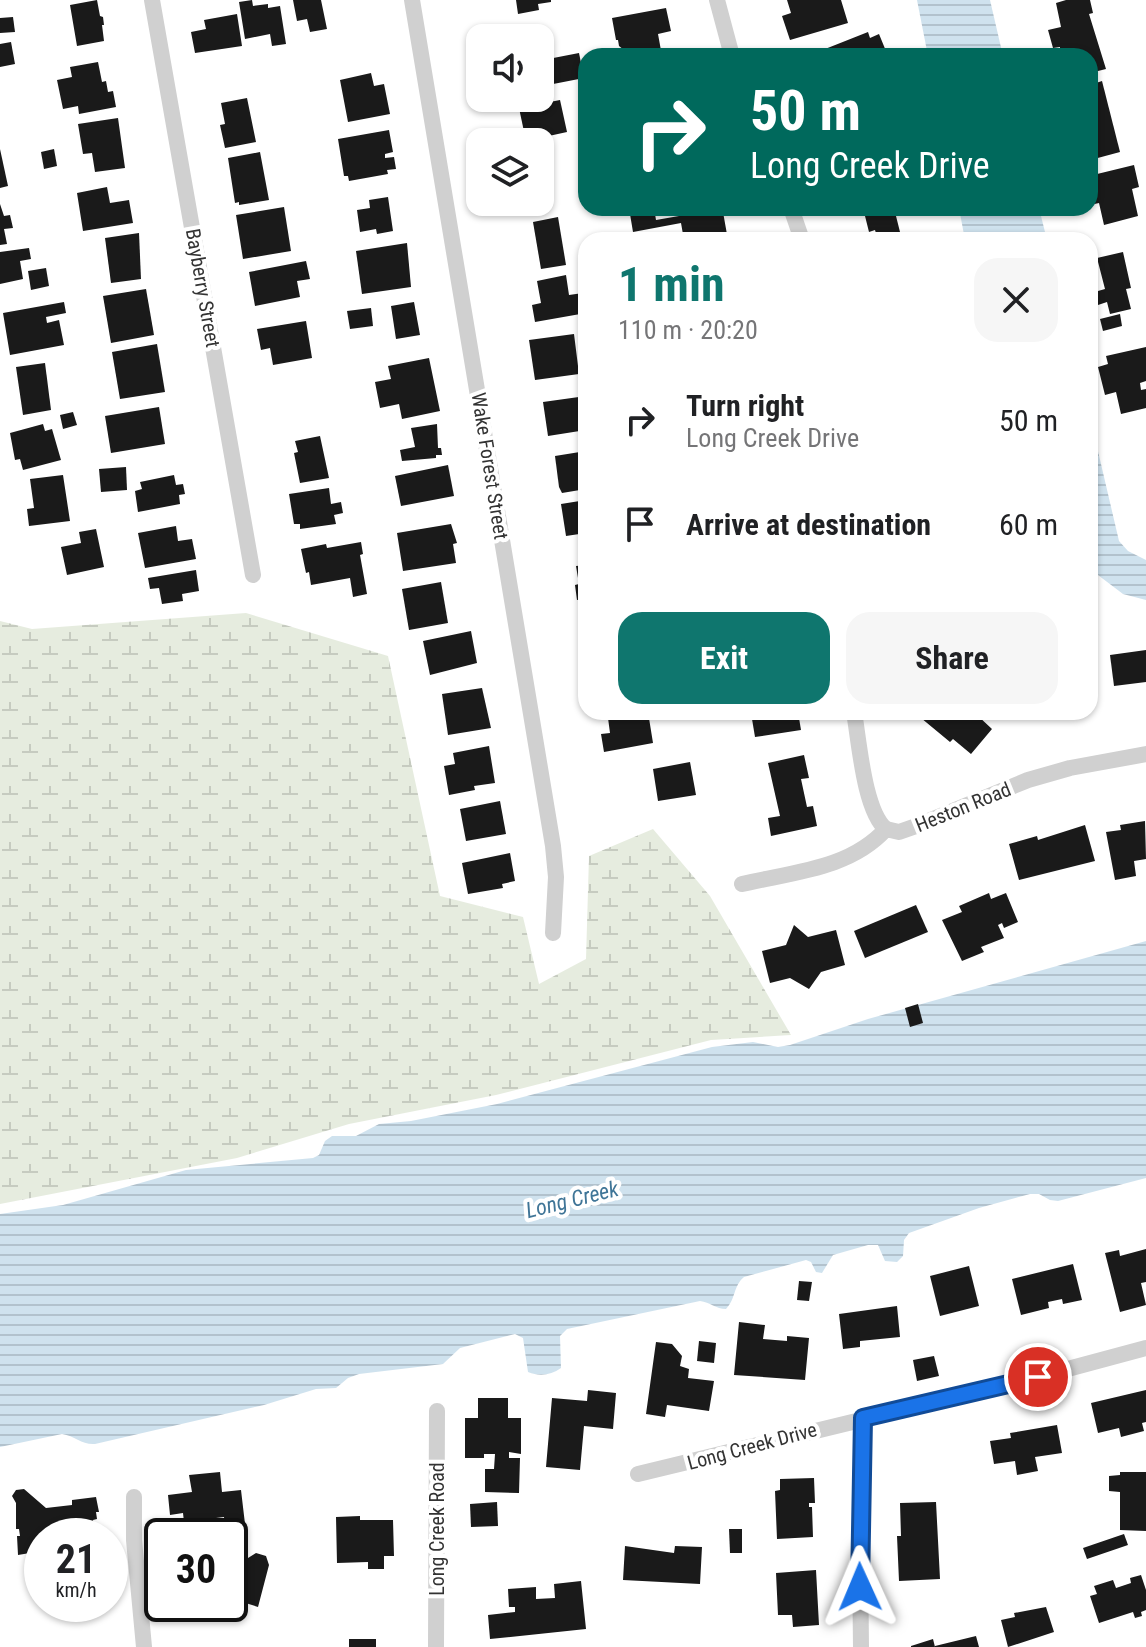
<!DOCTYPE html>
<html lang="en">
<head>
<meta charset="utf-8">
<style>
	:root { --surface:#fff; --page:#f6f6f6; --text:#202124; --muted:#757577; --accent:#0f766e }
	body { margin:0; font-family:"Roboto Condensed",sans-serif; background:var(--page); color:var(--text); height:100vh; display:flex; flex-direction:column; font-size:30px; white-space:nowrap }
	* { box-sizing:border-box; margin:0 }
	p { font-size:26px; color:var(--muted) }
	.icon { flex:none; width:44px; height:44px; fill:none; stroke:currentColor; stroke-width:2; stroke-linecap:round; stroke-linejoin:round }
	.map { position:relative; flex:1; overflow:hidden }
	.drawer { position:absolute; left:578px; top:232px; width:520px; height:488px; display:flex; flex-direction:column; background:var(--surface); border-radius:24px; box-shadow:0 2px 6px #0004 }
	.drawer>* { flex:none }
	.banner { position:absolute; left:578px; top:48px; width:520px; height:168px; border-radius:24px; box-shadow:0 2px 6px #0004; background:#00695c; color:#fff; overflow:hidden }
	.buttons { position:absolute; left:466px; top:24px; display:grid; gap:16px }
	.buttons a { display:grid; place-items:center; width:88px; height:88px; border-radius:16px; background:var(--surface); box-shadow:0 2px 6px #0004; font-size:40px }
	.speed { position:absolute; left:24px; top:1518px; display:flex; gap:16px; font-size:40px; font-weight:700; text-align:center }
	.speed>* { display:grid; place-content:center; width:104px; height:104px; border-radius:50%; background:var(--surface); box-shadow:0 2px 6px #0004; line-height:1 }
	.speed small { font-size:20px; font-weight:400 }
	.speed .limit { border:4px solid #111; border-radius:12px; background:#fff; color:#111 }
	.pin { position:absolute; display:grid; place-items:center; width:68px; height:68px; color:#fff; margin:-34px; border:4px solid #fff; border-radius:50%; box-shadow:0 2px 8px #0007 }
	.me { position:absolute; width:88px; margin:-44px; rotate:359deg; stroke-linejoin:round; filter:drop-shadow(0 0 6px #0008) }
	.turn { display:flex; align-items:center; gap:28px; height:168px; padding:0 40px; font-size:36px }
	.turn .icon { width:104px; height:104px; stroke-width:2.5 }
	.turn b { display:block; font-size:56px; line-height:68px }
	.round { display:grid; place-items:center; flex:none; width:84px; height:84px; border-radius:24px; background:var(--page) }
	.overview { display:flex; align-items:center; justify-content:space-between; height:136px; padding:0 40px }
	h1 { font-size:48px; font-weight:700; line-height:60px; color:var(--accent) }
	.primary-button { display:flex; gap:16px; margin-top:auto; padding:16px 40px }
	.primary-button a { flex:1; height:92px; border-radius:24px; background:var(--accent); color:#fff; font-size:32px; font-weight:700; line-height:92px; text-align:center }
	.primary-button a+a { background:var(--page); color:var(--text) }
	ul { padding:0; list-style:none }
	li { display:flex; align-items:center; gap:24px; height:104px; padding:0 40px }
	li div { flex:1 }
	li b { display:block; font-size:30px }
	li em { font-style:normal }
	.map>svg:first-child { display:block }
</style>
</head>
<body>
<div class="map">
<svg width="1146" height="1647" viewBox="0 0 1146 1647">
	<defs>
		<pattern id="wetland-marsh" width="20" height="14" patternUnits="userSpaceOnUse" patternTransform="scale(2)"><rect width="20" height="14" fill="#e6ecdf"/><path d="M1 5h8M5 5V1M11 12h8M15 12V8" fill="none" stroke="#c6cbc0"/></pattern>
		<pattern id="water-rules" width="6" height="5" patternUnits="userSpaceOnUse" patternTransform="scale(2)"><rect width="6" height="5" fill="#cfe2ee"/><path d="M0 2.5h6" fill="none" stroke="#b2c2cd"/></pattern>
	</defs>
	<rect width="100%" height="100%" fill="#fff"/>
	<path fill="url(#wetland-marsh)" d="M246 613 388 656 440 896 523 917 539 984 586 959 589 856 653 829 710 896 791 1035 711 1040 496 1095 349 1124 237 1158 0 1204V621L32 629Z"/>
	<g fill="url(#water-rules)">
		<path d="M917 0H990L1003 56H928Z"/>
		<path d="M959 208H1039L1047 240H965Z"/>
		<path d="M1090 417 1119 541 1128 551 1146 560V600L1123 594 1090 569Z"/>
		<path d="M1146 941V1178L1058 1201 1050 1200 1039 1194H1030L979 1208 909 1233 904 1240 903 1256 897 1262 885 1261 878 1245H868L833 1255 822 1273 816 1272 811 1262 806 1260 744 1277C733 1286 736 1299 726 1309 716 1309 710 1302 700 1301L567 1329 560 1336 561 1368C551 1375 540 1377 528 1372L523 1338 515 1334 460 1348 443 1364 359 1374 348 1378 336 1388 316 1389 264 1405 95 1444C82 1445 75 1436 62 1434L0 1447V1214L63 1205 186 1170 313 1158 319 1155 325 1141 332 1136H356L379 1124 411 1121 497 1104 712 1047 753 1042 778 1047 790 1045 868 1019Z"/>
	</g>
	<g fill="#1a1a1a">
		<path d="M97 0 100 16 103 17 104 25H102L104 41 77 46 70 5Z"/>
		<path d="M252 0 253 6 268 4V8L280 6 286 44 272 46 270 34 245 39 239 2Z"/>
		<path d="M293 0H321L327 29 310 32 307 19 297 21Z"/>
		<path d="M516 0H551V2L538 4 539 10 518 14Z"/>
		<path d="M787 0H841L848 23 790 40 782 16 791 13Z"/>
		<path d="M1066 0H1090L1093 13 1089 14 1106 69 1090 73V56H1050L1049 53 1060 50V47L1053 48 1048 30 1061 27 1056 3Z"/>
		<path d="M666 8 671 31 658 34 662 56H629L628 49 624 50 619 46 618 40H616L612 18Z"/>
		<path d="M237 14 242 46 195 53 191 32 206 29 204 20Z"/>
		<path d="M13 17 15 32 0 33V18Z"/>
		<path d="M868 32 870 38 879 34 888 56H817L815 53Z"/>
		<path d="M11 42 15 64 0 67V44Z"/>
		<path d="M579 53 584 78 548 85 543 60Z"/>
		<path d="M98 62 102 82 106 81 108 92 113 91 116 107 79 114 78 106 63 109 57 80 72 77 70 67Z"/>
		<path d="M371 73 374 86 384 84 390 114 348 122 340 80Z"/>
		<path d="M1102 81 1120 152 1094 159 1090 145V85Z"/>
		<path d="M247 98 256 142 225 148 220 125 225 124 221 103Z"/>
		<path d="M560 100 567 132 526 141 519 108Z"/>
		<path d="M118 118 125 168 95 172 92 153 83 154 78 124Z"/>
		<path d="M389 130 393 152 385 154V158L394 157 396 169 387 170 388 174 349 181 348 176H344L338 139Z"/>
		<path d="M0 149 8 186 0 188Z"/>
		<path d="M54 149 57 166 44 169 41 152Z"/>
		<path d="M260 152 269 200 239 205V202L235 203 228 158Z"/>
		<path d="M1134 165 1139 187 1132 189 1138 216 1104 225 1099 203 1090 205V192L1097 190 1093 175Z"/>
		<path d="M540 172H543L545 182 552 181 554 188H548L549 200 540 201Z"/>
		<path d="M107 187 110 203 129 200 133 223 83 231 77 193Z"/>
		<path d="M388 197 393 231 377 234 376 229 360 232 357 210 370 208 369 200Z"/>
		<path d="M0 204 4 216 10 215 13 228 4 229 7 244 0 245Z"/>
		<path d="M284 207 291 251 243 259 236 215Z"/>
		<path d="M629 208H654L656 220 679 216 678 213 689 211 688 208 735 209 723 212 728 240H684L681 223 633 232Z"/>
		<path d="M863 208H894L902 240H878L875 230 869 232Z"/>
		<path d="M558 217 566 265 541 269 533 222Z"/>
		<path d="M139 233 141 279 111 283 105 238Z"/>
		<path d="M407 243 411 287 362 294 356 251Z"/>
		<path d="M29 248 31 259 20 261 23 279 0 284V252Z"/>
		<path d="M1123 252 1131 288 1126 289 1131 309 1110 314 1107 302 1095 306 1091 293 1105 289 1097 258Z"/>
		<path d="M306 261 310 279 297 281 300 297 255 306 249 272Z"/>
		<path d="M46 268 49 286 31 290 28 271Z"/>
		<path d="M566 275 569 295 583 293 586 313 535 322 532 305 541 303 537 281Z"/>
		<path d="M146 289 154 335 111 343 103 296Z"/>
		<path d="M64 302 66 313 46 317 47 323 59 320 64 345 10 355 3 313Z"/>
		<path d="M414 302 420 335 396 339 391 306Z"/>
		<path d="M371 308 373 326 350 329 347 311Z"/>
		<path d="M1120 314 1122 326 1103 331 1100 319Z"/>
		<path d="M306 321 312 358 273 365 270 348 261 350 257 329Z"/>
		<path d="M574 334 579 374 535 380 529 340Z"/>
		<path d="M157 344 165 392 120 399 112 352Z"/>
		<path d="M1146 347V381L1140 383 1141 390 1146 389V408L1121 414 1116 392 1105 395 1098 367 1108 364 1106 356Z"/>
		<path d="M429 358 440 411 402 419 399 404 380 408 375 382 391 379 388 366Z"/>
		<path d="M45 363 51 410 23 415 16 367Z"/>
		<path d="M586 396V430L548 436 543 402Z"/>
		<path d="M159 407 165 444 111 453 105 416Z"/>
		<path d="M73 412 77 425 63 429 60 415Z"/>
		<path d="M43 424 45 431 52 429 61 460 23 470 20 459 15 460 10 433Z"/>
		<path d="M437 424 438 448H441L442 455H436V458L402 461 400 450 415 447 411 428Z"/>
		<path d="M320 436 329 478 300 483 294 453 298 452 295 441Z"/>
		<path d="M586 451V489L562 493 559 487 555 456Z"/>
		<path d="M448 465 454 496 401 506 395 476Z"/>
		<path d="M126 467 127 490 101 492 99 469Z"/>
		<path d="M63 475 70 521 29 526 27 509 34 508 30 479Z"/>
		<path d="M174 475 176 485 183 484 185 494 179 495 180 504 138 512 135 491 142 489 140 482Z"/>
		<path d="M329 488 331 504 341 502 343 513 334 515 336 524 300 529V524H294L289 494Z"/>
		<path d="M586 500V533L566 536 561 504Z"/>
		<path d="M451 524 457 543 453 544 456 563 403 571 397 533Z"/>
		<path d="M176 526 178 541 192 539 196 559 145 568 138 533Z"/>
		<path d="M96 529 104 567 67 575 61 547 81 543 79 532Z"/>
		<path d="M361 542 363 554 360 555 367 594 353 597 350 578 311 585 309 572 306 573 301 549 326 544 327 548Z"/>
		<path d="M586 565V599L577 600 575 585 579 584 576 566Z"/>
		<path d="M196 570 199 591 182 594 183 601 162 604 159 588 150 589 148 578Z"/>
		<path d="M441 582 448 623 409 630 402 589Z"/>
		<path d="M471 631 477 663 430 675 423 641Z"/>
		<path d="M1146 650V682L1114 686 1110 655Z"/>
		<path d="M482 688 491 728 448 735 442 694Z"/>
		<path d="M648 712 653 743 604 752 601 734 610 733 608 718Z"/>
		<path d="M798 712 801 730 755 737 751 713Z"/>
		<path d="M923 712H980L977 715 992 729 971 754 953 739 950 742 921 718 925 714Z"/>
		<path d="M489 746 495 783 474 786 475 790 449 795 444 766 455 764 453 753Z"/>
		<path d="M804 755 809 778 801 779 807 807 813 806 817 826 771 836 768 818 780 816 768 763Z"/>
		<path d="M690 762 696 795 658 801 653 769Z"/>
		<path d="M500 801 506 834 466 841 460 809Z"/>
		<path d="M1145 821 1146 859 1134 861 1136 876 1115 880 1106 832 1121 830 1120 825Z"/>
		<path d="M1085 825 1095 861 1019 880 1009 844 1037 836 1038 840Z"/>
		<path d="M510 853 515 881 502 884 503 888 468 894 462 863Z"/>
		<path d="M989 893 991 899 1006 893 1018 922 1004 928 1002 923 998 925 1004 938 981 947 984 952 962 961 942 920 962 912 959 906Z"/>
		<path d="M916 905 928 932 865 958 854 931Z"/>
		<path d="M794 925 808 937 836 930 845 965 821 972 809 989 790 978 770 983 762 951 786 945Z"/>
		<path d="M918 1004 923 1023 910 1027 905 1008Z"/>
		<path d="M1146 1249V1282L1141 1283 1146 1305 1120 1312 1105 1253 1119 1250 1120 1256Z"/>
		<path d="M1073 1264 1082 1300 1063 1304 1062 1299 1048 1302 1049 1308 1021 1315 1012 1279Z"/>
		<path d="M969 1266 979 1306 940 1316 930 1276Z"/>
		<path d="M799 1281 812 1282 809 1301 797 1300Z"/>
		<path d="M897 1306 900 1337 860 1341V1347L843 1349 839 1314Z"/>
		<path d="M739 1322 765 1325 763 1339 787 1341V1336L809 1338 805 1380 734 1375Z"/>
		<path d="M699 1341 716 1343 714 1363 697 1361Z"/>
		<path d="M656 1342 672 1344 682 1356 680 1366 689 1369 688 1378 714 1381 709 1411 667 1405 665 1417 646 1414Z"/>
		<path d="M934 1356 939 1376 917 1381 913 1360Z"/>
		<path d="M588 1390 616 1393 613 1429 584 1426 580 1470 546 1467 552 1398 587 1401Z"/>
		<path d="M1146 1390V1422L1142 1423 1144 1431 1121 1437 1119 1428 1098 1433 1091 1403Z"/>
		<path d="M478 1398H508V1418H521V1454L509 1452V1458H520L519 1493 485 1492V1469H494L495 1454H484V1458H465V1418H478Z"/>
		<path d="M1057 1425 1062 1453 1035 1457 1038 1471 1017 1475 1015 1461 994 1464 990 1441 1011 1438 1010 1433Z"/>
		<path d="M220 1472 222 1492 241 1490 245 1524 225 1527 224 1517 184 1522 183 1513 170 1515 168 1495 192 1492 189 1475Z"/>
		<path d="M1120 1472H1146V1531L1120 1530V1492L1109 1491V1476L1120 1475Z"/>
		<path d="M814 1478 815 1503H809V1507H812L813 1537 777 1539 775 1491 780 1490V1479Z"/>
		<path d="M24 1489 46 1508 72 1505V1500L96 1497 99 1512H96L97 1519 93 1520 95 1536H42V1551L18 1555 17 1536H20L19 1529H16V1503L12 1496 16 1490Z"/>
		<path d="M497 1502 498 1526 471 1527 470 1504Z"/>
		<path d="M936 1502 940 1579 899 1581 897 1536H901L900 1503Z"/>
		<path d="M360 1516V1520H393L394 1556H384V1569H368V1562L337 1563 336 1517Z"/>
		<path d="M729 1529H742V1553H730Z"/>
		<path d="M1124 1534 1128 1545 1087 1559 1083 1548Z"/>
		<path d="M625 1546 674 1553 675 1546 702 1547 700 1584 623 1580Z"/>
		<path d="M256 1553 266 1556 269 1565 258 1607 236 1600 239 1588 235 1586 238 1576 242 1577 248 1558Z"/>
		<path d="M816 1570 819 1625 793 1627 792 1615H778L776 1573Z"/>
		<path d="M1141 1575 1146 1590V1610L1141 1612 1142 1616 1135 1618 1133 1612 1099 1623 1090 1596 1097 1594 1094 1586 1113 1580 1116 1588 1131 1583 1130 1578Z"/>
		<path d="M581 1581 586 1629 490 1639 488 1615 515 1612V1607H509L508 1589 536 1587V1599L555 1598 554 1584Z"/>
		<path d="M1046 1607 1054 1632 1008 1647 1001 1620 1015 1617 1014 1613Z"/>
		<path d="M976 1636 979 1647H935V1646Z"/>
		<rect x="349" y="1639" width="27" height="8"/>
		<path d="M933 1639 935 1647H911V1646Z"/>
	</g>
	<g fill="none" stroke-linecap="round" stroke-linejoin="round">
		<g stroke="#d0d0d0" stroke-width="16">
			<path d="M152 0 253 575"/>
			<path d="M412 0 553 846 556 877 553 933"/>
			<path d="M717 0 732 56"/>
			<path d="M791 208 802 240"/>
			<path d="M854 712C859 740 864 811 886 829"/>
			<path d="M742 884C793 872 850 869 886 829L899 832 919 825 1028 780 1070 768 1146 754"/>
			<path d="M638 1474 1038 1377 1146 1348"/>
			<path d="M134 1497V1540L144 1647"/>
			<path d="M436 1647 437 1411"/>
			<path d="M861 1647 860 1557 863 1418"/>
		</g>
	</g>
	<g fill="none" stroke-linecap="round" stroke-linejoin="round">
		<g stroke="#114b97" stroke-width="20">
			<path id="route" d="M860 1587 863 1418 1038 1377"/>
		</g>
		<use href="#route" stroke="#1a73e8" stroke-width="14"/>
	</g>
	<g text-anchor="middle" stroke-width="8" stroke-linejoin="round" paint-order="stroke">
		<g font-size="20" fill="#333" stroke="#fff">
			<text transform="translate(203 288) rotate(80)" y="7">Bayberry Street</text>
			<text transform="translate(490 466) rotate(81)" y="7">Wake Forest Street</text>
			<text transform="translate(963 807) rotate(-22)" y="7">Heston Road</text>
			<text transform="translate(752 1446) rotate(-15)" y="7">Long Creek Drive</text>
			<text transform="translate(437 1529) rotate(-90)" y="7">Long Creek Road</text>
		</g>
		<g font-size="22" font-style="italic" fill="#3f7597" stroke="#fff">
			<text transform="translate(572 1199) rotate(-14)" y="8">Long Creek</text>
		</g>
	</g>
</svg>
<div class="buttons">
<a><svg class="icon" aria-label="sound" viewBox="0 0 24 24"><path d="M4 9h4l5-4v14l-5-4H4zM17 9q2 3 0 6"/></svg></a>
<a><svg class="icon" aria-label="layers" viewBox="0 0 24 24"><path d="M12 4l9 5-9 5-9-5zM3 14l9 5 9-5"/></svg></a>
</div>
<div class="speed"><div>21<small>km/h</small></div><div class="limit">30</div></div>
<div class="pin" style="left:1038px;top:1377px;background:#d93025"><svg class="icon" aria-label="arrive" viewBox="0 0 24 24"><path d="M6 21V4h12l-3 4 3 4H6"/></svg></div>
<svg class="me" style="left:860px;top:1587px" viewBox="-20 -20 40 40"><path d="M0-17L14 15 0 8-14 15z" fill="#1a73e8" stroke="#fff" stroke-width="4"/></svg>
<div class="banner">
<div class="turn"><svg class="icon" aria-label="right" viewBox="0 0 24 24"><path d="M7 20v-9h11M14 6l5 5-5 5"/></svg><div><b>50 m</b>Long Creek Drive</div></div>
</div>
<section class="drawer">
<div class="overview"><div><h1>1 min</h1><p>110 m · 20:20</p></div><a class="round"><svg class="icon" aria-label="close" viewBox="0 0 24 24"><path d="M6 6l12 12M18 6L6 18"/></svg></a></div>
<ul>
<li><svg class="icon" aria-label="right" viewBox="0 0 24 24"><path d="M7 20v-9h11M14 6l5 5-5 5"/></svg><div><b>Turn right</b><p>Long Creek Drive</p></div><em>50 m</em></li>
<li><svg class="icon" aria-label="arrive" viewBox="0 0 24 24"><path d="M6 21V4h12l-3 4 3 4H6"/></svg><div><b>Arrive at destination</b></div><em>60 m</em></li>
</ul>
<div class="primary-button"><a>Exit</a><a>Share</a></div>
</section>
</div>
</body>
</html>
